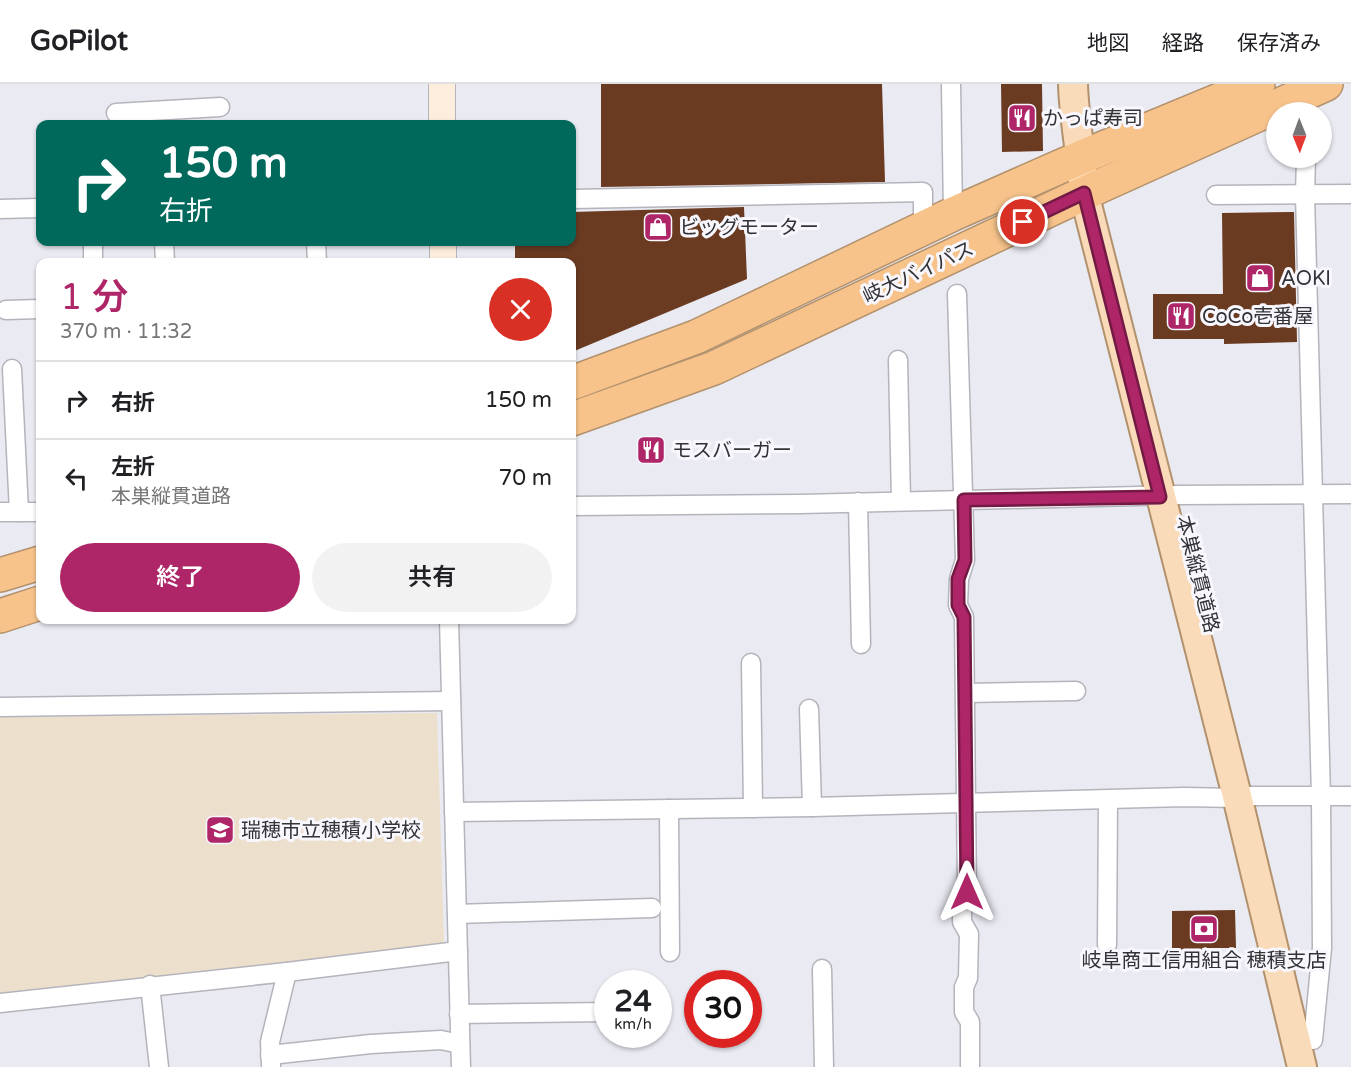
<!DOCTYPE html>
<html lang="ja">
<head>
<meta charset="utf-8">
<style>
	:root { --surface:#fff; --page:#f2f2f2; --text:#202124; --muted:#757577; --line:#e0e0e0; --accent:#af2668 }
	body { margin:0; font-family:"Varela Round","Noto Sans JP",sans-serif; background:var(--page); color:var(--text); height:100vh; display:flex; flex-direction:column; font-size:22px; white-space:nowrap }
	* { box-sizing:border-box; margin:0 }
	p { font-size:20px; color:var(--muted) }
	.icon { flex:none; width:33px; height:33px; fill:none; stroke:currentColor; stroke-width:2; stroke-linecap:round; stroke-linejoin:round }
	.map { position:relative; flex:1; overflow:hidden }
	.panel { position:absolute; left:36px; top:174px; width:540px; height:366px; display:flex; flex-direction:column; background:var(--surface); border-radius:12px; box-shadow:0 2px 4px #0004 }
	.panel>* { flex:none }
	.hud { position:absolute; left:36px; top:36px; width:540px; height:126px; border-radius:12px; box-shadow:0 2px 4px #0004; background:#00695c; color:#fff; overflow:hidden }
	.needle { width:39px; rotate:179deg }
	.controls { position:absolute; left:1266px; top:18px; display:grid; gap:12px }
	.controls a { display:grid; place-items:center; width:66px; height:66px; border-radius:50%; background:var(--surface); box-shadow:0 2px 4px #0004; font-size:30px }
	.speed { position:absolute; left:594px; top:886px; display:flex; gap:12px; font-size:30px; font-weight:700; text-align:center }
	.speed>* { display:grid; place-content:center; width:78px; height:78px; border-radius:50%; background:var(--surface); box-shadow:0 2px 4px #0004; line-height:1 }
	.speed small { font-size:15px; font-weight:400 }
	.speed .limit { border:9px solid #d22; background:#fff; color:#111 }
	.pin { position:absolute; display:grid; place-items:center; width:51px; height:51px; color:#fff; margin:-26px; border:3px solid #fff; border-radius:50%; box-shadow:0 2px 6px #0007 }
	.me { position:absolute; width:66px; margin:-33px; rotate:0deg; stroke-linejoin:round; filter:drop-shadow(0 0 4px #0008) }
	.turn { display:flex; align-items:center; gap:21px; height:126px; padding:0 24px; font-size:27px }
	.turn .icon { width:78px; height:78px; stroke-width:2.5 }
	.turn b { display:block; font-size:42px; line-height:51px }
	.round { display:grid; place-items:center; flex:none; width:63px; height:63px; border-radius:32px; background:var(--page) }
	.head { display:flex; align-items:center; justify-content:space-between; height:102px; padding:0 24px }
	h1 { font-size:36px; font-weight:600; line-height:45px; color:var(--accent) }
	.cta { display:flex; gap:12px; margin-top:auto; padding:12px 24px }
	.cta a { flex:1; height:69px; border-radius:36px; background:var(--accent); color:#fff; font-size:24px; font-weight:600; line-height:69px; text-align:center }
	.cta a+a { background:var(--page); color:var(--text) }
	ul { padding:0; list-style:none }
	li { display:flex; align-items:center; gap:18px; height:78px; padding:0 24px; border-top:2px solid var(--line) }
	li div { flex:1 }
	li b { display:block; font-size:22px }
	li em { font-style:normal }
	header { display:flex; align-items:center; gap:36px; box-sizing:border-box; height:84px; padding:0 30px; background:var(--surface); border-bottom:2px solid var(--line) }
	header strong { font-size:28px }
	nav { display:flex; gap:33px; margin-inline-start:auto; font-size:21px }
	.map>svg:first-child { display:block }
</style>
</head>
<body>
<header>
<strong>GoPilot</strong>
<nav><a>地図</a><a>経路</a><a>保存済み</a></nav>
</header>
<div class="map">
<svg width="1351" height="983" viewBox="0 0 1351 983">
	<rect width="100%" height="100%" fill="#eaeaf2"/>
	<path fill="#ecdfcb" d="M437 629 444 859 0 912V633Z"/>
	<g fill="#6a3a21">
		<path d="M601 0H882L885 98 601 103Z"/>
		<path d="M1001 0H1042L1043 67 1002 68Z"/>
		<path d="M744 123 747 195 572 268V178H515V158H572V128Z"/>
		<path d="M1294 128 1297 258 1224 260V255H1153V210H1223L1222 129Z"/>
		<path d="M1235 826 1236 864H1202V872H1172V827Z"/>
	</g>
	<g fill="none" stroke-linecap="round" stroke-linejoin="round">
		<g stroke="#b5b4bc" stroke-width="21">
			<g id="street">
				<path d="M951 0 953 130"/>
				<path d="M116 29 220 23"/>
				<path d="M1306 74 1305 111 1321 712 1322 864 1313 956"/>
				<path d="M1216 111 1351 110"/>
				<path d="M572 115 923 108V144"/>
				<path d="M0 125 40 124"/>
				<path d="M164 158 165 178"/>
				<path d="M316 158 317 178"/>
				<path d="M93 178V158"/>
				<path d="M957 210 965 476 959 495 958 521 964 533 967 808 962 818V838L969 850 968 894 964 903V928L970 938V983"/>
				<path d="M6 226 40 225"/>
				<path d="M898 276 901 417"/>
				<path d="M12 285 19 428"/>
				<path d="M858 418 861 560"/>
				<path d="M572 422 801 420 1179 411 1351 410"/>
				<path d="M0 428H40"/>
				<path d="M449 536 461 983"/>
				<path d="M751 579 753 724"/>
				<path d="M967 609 1076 607"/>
				<path d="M0 623 451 617"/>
				<path d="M809 625 812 723"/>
				<path d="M1237 712H1351"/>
				<path d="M669 725 670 868"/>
				<path d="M454 728 812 723 1184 713 1237 714"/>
				<path d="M457 830 652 824"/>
				<path d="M1107 861 1108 716"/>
				<path d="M822 885 824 983"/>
				<path d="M150 901 159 983"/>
				<path d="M0 919 287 888 458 867"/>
				<path d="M459 930 608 928"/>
				<path d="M270 971 371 960 441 956 460 960"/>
				<path d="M271 981 270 958 287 888"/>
			</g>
		</g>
		<g stroke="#b5b4bc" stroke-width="28">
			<g id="secondary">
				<path d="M442 0V40"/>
				<path d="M443 158V178"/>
			</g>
		</g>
		<g stroke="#b2916d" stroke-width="32">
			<path id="primary" d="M1073 0C1074 37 1082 73 1084 109L1237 712 1302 983"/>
		</g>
		<g stroke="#b2916d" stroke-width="36">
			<g id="highway">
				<path d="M572 299 696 253 953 130 1082 73 1258 0"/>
				<path d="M572 335 714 284 1100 102 1326 0"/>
				<path d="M0 491 40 479"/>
				<path d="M0 532 40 519"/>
			</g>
		</g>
		<use href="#street" stroke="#fff" stroke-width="18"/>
		<use href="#secondary" stroke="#fdeddc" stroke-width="26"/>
		<use href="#primary" stroke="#fadbb9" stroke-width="28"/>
		<use href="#highway" stroke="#f7c38b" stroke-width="33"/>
	</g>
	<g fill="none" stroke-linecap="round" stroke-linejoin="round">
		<g stroke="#721944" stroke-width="15">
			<path id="route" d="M967 808 964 533 958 521V495L965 476 964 416 1160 413 1084 109 1023 138"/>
		</g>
		<use href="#route" stroke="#af2668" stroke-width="10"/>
	</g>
	<defs>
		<g id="restaurant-square" transform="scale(1.5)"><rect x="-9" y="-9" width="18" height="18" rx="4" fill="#af2668" stroke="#f8f7fe"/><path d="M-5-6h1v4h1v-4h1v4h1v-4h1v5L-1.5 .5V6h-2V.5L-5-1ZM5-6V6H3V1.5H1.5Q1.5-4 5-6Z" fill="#fff"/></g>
		<g id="shop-square" transform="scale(1.5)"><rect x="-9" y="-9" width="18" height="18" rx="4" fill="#af2668" stroke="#f8f7fe"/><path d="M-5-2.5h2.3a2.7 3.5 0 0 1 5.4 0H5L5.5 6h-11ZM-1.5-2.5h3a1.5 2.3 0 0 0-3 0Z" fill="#fff"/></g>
		<g id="school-square" transform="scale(1.5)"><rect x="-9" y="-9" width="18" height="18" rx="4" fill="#af2668" stroke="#f8f7fe"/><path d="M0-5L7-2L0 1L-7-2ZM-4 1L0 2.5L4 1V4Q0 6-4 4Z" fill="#fff"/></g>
		<g id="bank-square" transform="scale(1.5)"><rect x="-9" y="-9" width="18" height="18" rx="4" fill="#af2668" stroke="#f8f7fe"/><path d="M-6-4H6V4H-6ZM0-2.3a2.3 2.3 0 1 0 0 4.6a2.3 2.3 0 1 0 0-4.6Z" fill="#fff"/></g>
	</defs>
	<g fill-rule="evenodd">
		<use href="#restaurant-square" x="1022" y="34"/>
		<use href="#shop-square" x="658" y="143"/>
		<use href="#shop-square" x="1260" y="194"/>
		<use href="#restaurant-square" x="1181" y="232"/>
		<use href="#restaurant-square" x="651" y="366"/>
		<use href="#school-square" x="220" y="746"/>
		<use href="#bank-square" x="1204" y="845"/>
	</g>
	<g text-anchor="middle" stroke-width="6" stroke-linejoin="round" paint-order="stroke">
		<g font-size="20" fill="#333336" stroke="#f8f7fe" text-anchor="start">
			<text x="1043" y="41">かっぱ寿司</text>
			<text x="679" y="150">ビッグモーター</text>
			<text x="1281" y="201">AOKI</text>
			<text x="1202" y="239">CoCo壱番屋</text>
			<text x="672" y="373">モスバーガー</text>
			<text x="241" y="753">瑞穂市立穂積小学校</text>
			<text x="1204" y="883" text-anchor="middle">岐阜商工信用組合 穂積支店</text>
		</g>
		<g font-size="20" fill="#333336" stroke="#f8f7fe">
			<text transform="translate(918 188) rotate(-25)" y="7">岐大バイパス</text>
			<text transform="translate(1198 490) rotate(76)" y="7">本巣縦貫道路</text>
		</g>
	</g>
</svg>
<div class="controls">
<a><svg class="needle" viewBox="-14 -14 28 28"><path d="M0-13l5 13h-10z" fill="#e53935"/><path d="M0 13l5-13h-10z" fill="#757577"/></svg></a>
</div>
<div class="speed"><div>24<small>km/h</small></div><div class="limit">30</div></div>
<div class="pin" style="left:1023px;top:138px;background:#d93025"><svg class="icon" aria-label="arrive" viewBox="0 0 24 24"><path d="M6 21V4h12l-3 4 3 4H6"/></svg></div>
<svg class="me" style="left:967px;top:808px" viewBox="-20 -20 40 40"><path d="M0-17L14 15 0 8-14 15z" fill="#af2668" stroke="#fff" stroke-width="4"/></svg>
<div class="hud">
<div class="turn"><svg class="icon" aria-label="right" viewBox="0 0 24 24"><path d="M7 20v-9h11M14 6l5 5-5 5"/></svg><div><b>150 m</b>右折</div></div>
</div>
<section class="panel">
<div class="head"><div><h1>1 分</h1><p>370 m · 11:32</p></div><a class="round" style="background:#d93025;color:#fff"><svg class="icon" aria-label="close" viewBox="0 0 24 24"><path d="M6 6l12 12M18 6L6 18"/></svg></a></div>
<ul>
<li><svg class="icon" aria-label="right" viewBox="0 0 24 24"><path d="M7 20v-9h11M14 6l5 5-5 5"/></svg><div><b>右折</b></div><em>150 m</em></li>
<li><svg class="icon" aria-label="left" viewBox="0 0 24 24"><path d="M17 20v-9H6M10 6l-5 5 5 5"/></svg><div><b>左折</b><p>本巣縦貫道路</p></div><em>70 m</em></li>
</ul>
<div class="cta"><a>終了</a><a>共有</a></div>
</section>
</div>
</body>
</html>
